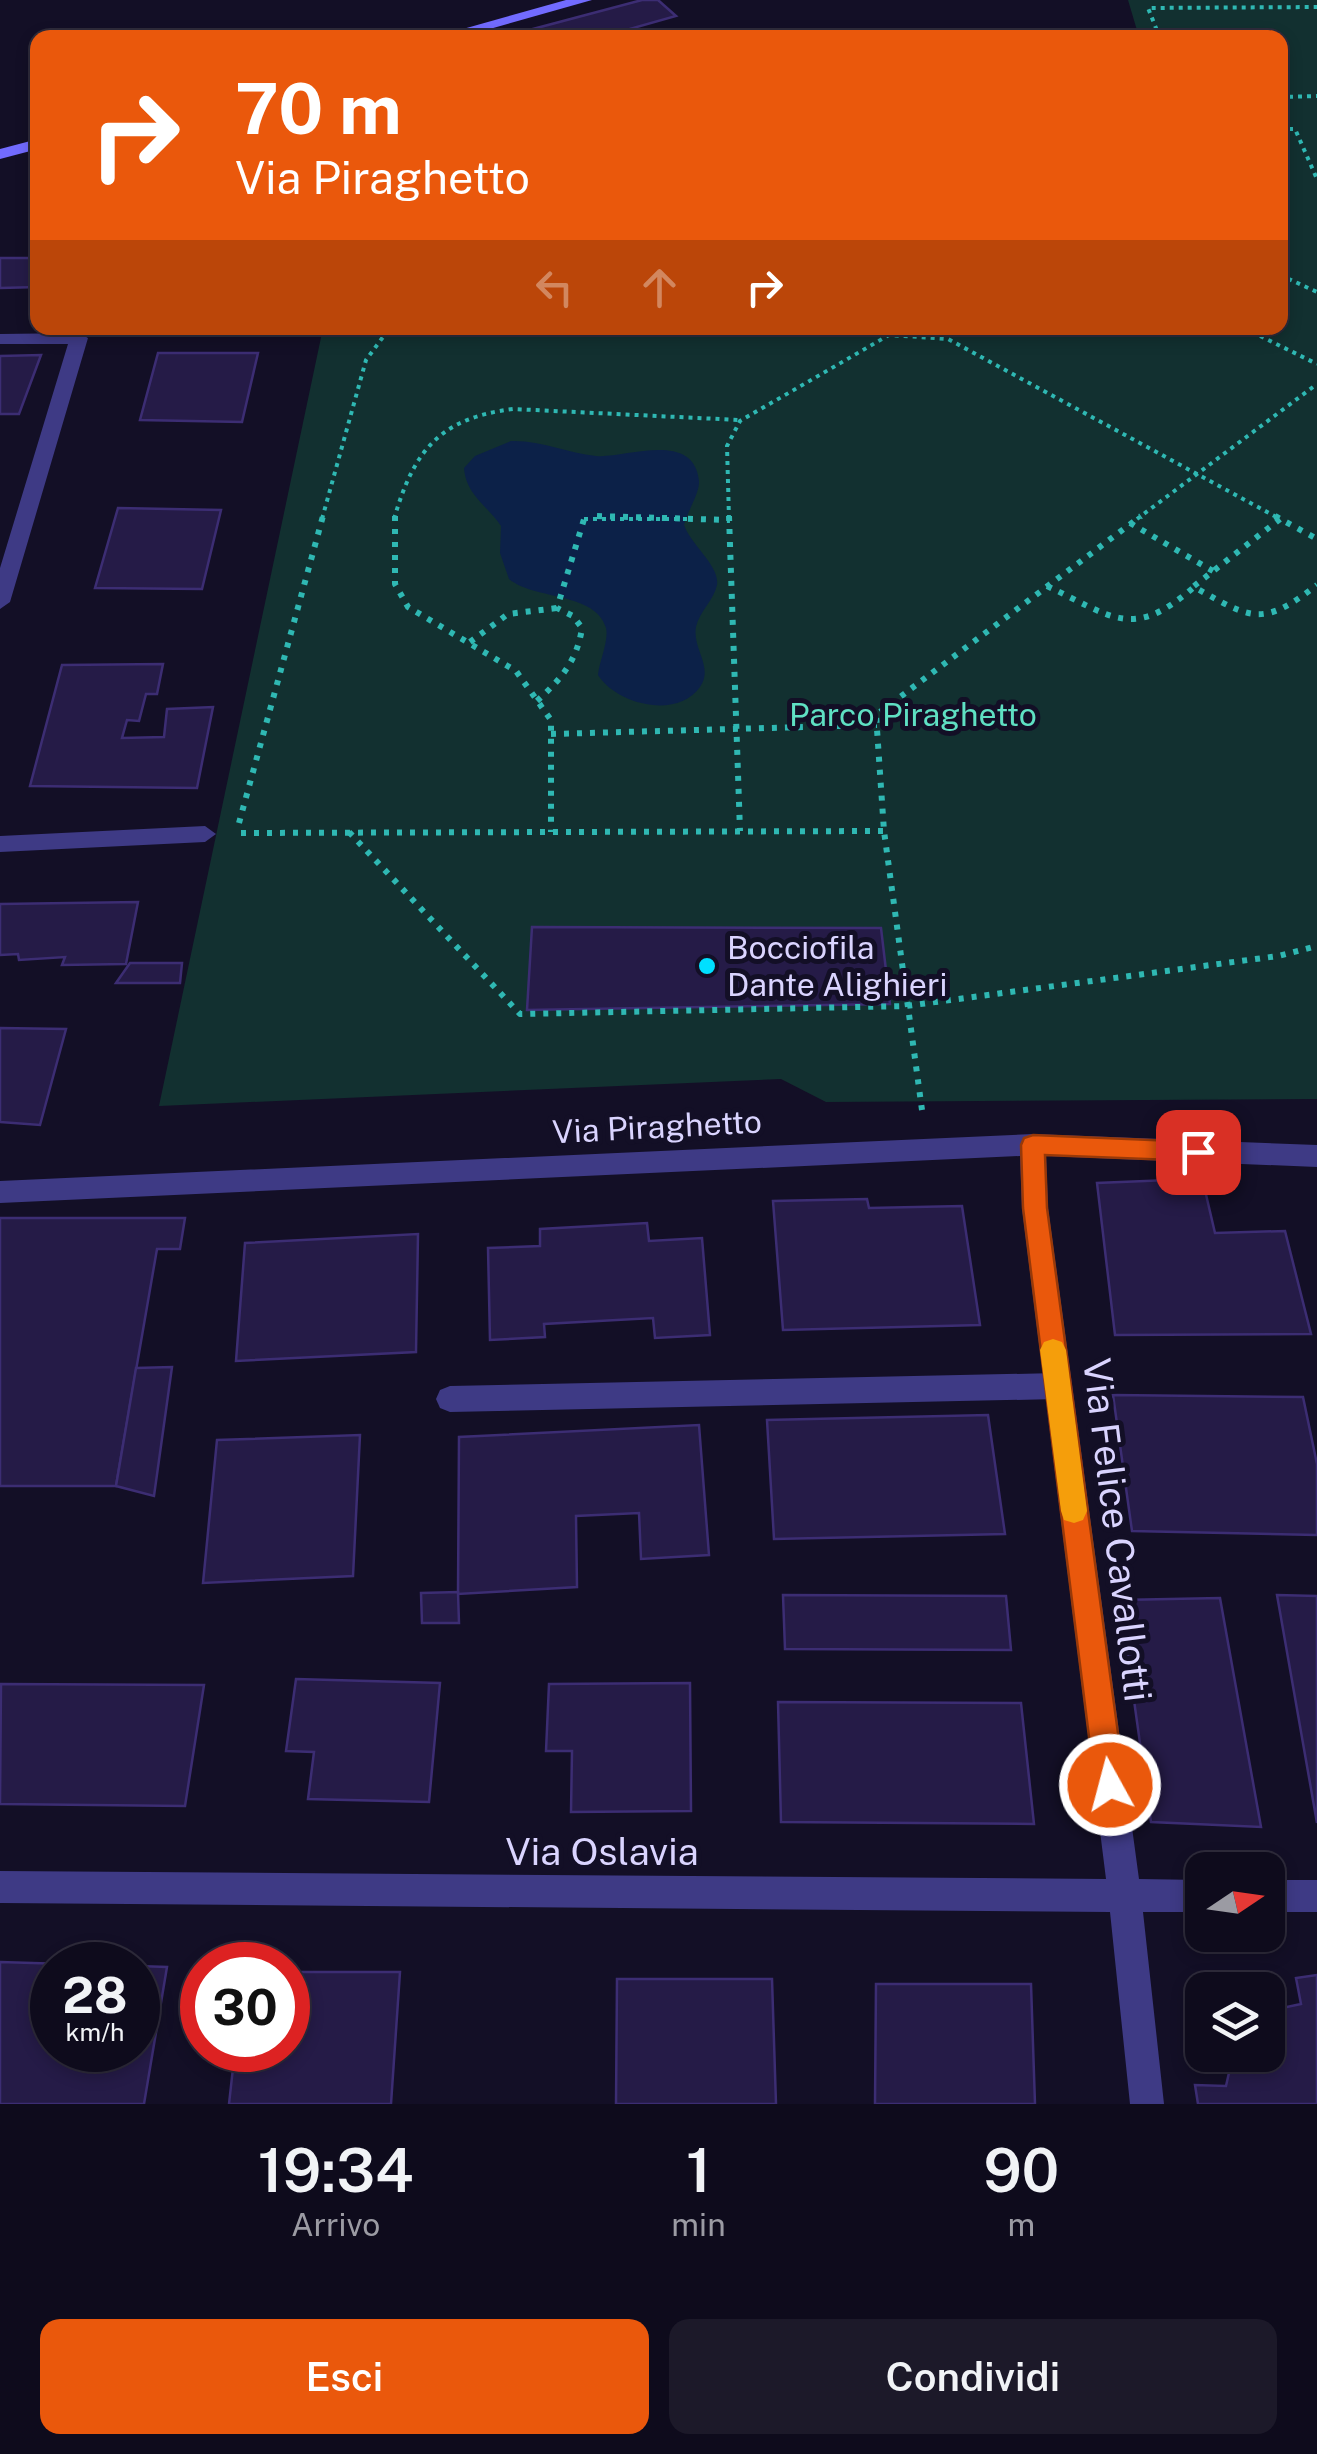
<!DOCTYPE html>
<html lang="it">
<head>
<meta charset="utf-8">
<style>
	:root { --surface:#0e0b1c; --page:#1c1929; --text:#f1f3f6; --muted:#9b9ba3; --line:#2e2b3b; --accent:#ea580c }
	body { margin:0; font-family:"Public Sans",sans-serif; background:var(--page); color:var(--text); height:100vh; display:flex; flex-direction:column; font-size:38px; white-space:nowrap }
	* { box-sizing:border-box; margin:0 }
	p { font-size:32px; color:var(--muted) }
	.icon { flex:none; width:55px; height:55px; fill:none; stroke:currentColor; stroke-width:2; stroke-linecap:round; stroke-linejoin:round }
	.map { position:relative; height:2104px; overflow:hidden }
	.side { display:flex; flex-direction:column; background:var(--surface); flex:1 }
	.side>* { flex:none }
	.top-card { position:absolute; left:30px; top:30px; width:1258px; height:305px; border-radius:20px; box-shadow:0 5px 15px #0003,0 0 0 2px var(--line); background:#ea580c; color:#fff; overflow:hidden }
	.needle { width:65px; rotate:77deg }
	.controls { position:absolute; left:1185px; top:1852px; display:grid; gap:20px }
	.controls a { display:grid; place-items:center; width:100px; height:100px; border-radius:20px; background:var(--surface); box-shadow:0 5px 15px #0003,0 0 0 2px var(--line); font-size:50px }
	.speed { position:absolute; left:30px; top:1942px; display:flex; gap:20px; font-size:50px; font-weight:700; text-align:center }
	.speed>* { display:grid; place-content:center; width:130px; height:130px; border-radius:50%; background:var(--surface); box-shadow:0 5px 15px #0003,0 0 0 2px var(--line); line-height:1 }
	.speed small { font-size:25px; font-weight:400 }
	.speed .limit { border:15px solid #d22; background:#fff; color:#111 }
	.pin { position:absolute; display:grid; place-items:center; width:85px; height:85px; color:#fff; margin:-42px; border-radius:20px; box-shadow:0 5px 15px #0006 }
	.me { position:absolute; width:110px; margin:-55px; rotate:353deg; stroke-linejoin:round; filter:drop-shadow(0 0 8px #0008) }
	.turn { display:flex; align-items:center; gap:35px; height:210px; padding:0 40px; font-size:45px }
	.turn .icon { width:130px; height:130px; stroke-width:2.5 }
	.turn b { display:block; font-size:70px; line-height:85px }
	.lanes { display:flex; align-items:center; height:95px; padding:0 40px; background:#0003; justify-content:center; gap:50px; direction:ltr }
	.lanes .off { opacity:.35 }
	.eta { display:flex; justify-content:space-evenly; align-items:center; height:170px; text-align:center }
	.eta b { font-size:60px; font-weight:600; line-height:70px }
	.cta { display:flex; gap:20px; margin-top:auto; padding:20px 40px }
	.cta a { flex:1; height:115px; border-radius:20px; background:var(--accent); color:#fff; font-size:40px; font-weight:600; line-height:115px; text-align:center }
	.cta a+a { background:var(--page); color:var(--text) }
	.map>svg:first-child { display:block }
</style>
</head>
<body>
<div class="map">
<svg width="1317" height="2104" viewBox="0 0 1317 2104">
	<rect width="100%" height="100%" fill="#130f26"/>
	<path fill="#123030" d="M1128 0H1317V1099L826 1102 781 1079 159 1106 323 328H1280V38L1139 37Z"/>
	<path fill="#0c2148" d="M511 441C541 440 567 453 596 456 623 459 694 429 699 481 700 493 687 512 684 525 691 545 720 566 717 585 714 600 699 612 696 627 692 649 714 667 700 687 677 720 616 704 598 675 599 662 609 641 606 628 596 592 534 600 509 579L500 553 501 526C487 505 466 495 464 468L475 456Z"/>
	<g fill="#251b47" stroke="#3c2d73" stroke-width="2.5">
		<path d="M642 0H658L676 16 598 38H499Z"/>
		<path d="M0 258H38V287L0 288Z"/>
		<path d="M158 353H258L242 422 140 420Z"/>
		<path d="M41 355 19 414H0V356Z"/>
		<path d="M118 508 221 510 202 589 95 588Z"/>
		<path d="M163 664 157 694H146L139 721 127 720 122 738 164 737 167 709 213 707 197 788 30 786 62 665Z"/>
		<path d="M138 902 126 964 62 965 65 957 19 960 18 954 0 955V904Z"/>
		<path d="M532 927 881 928 890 1004 527 1010Z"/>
		<path d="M130 963H182L180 983H116Z"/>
		<path d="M0 1028 66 1029 40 1125 0 1122Z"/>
		<path d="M1169 1180V1188L1204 1186 1215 1233 1285 1231 1311 1334 1115 1335 1097 1183Z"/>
		<path d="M867 1199 869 1208 962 1206 980 1325 783 1330 773 1201Z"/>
		<path d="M0 1218H185L180 1249H157L116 1486H0Z"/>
		<path d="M647 1223 649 1241 702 1238 710 1335 655 1338 653 1318 544 1324 545 1337 490 1340 488 1248 540 1246V1229Z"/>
		<path d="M418 1234 416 1352 236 1361 245 1243Z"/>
		<path d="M172 1367 154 1496 116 1486 136 1368Z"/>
		<path d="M1113 1395 1303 1397 1317 1464V1535L1132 1531Z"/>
		<path d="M988 1415 1005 1534 774 1539 767 1420Z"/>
		<path d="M699 1425 709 1555 641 1559 639 1513 576 1516 577 1587 458 1594 459 1437Z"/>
		<path d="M360 1435 353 1576 203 1583 217 1440Z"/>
		<path d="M458 1592 459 1623H422L421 1593Z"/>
		<path d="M783 1595 1006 1596 1011 1650 785 1649Z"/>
		<path d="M1277 1595 1317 1596V1823Z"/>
		<path d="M1220 1598 1261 1827 1151 1822 1120 1600Z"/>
		<path d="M296 1679 440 1683 429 1802 308 1799 314 1752 286 1751Z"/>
		<path d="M690 1683 691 1811 571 1812 572 1751H546L549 1684Z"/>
		<path d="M1 1684 204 1685 185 1806 0 1804Z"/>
		<path d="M778 1702 1021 1703 1034 1824 781 1822Z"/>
		<path d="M0 1962 98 1965H52V2050H138V1966L167 1967 144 2104H0Z"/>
		<path d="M288 1972H400L391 2104H229L235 2050H288Z"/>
		<path d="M1317 1975V2104H1198L1195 2085 1226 2086 1233 2055H1268V2011L1301 2004 1296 1978Z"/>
		<path d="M617 1979H772L776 2104H616Z"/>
		<path d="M876 1984H1031L1035 2104H875Z"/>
	</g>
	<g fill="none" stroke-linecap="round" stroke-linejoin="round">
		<g stroke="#2fb8b3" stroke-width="4" stroke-dasharray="4 5" stroke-linecap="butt">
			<path d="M1160 38 1148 8 1317 7"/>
			<path d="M1280 97 1317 96"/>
			<path d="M1280 129H1295L1317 179"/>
			<path d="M1280 275 1317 292"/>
			<path d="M1244 328 1317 364"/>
			<path d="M322 519 366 360 383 337 398 328"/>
			<path d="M394 519C414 450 440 418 513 409L739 420"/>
			<path d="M584 519H688"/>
			<path d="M729 519 727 446 740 421 889 335 948 339 1280 519"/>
			<path d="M1137 519 1317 384"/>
		</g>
		<g stroke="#2fb8b3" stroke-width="6" stroke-dasharray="5 8" stroke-linecap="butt">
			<path d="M395 516V584L408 607 516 671 551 720V832"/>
			<path d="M597 516 730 520"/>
			<path d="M729 516 740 831"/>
			<path d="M1275 516 1317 539"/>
			<path d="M1130 523 1213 571"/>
			<path d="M1047 586C1113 617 1132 641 1194 587 1252 619 1261 628 1317 585"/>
			<path d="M1194 586 1280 519"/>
			<path d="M470 642 508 614 557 608"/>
			<path d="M537 701C561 679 577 661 582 628L573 616 557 608 585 516"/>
			<path d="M551 734 877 725"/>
			<path d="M239 823 323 516"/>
			<path d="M349 832 520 1014 906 1006 1278 956 1317 946"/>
			<path d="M241 833 884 831"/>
			<path d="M922 1110 884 831 876 715 1141 516"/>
		</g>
		<path fill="#3e3a85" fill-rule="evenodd" d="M1057 1373 1067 1377 1071 1386 1067 1395 1057 1399 450 1412 440 1408 436 1399 440 1390 450 1386Z"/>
		<g fill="#3e3a85" fill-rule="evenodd">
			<path d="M79 333 88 338 10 602 0 609V568L68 344H0V334Z"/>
			<path d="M205 826 216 834 205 842 0 852V836Z"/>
			<path d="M1033 1134 1317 1145V1167L1046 1156 1048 1208 1139 1879 1202 1880V1912H1143L1164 2104H1130L1110 1912 0 1903V1871L1106 1879 1022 1208 1020 1156 0 1203V1181Z"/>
			<rect x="1268" y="1880" width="49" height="32"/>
		</g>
		<g fill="#726bff" fill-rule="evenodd">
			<path d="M566 0H592L458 38H431Z"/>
			<path d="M38 139V149L0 159V149Z"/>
		</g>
	</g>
	<path fill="#ea580c" stroke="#983908" stroke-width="2.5" d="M1033 1135 1198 1142 1207 1145 1210 1152 1207 1158 1198 1161 1045 1155 1047 1208 1125 1785 1120 1795 1110 1800 1100 1795 1095 1785 1023 1208 1021 1145 1024 1138Z"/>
	<path fill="#f59e0b" d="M1053 1339 1062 1342 1066 1350 1087 1511 1083 1520 1074 1523 1064 1520 1061 1511 1040 1350 1044 1342Z"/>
	<circle fill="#00e0ff" stroke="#130f26" stroke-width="4" cx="707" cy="966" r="10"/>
	<g text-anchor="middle" stroke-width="10" stroke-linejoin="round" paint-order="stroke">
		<g font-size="32" fill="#5fe0c3" stroke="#130f26">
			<text x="913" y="726">Parco Piraghetto</text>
		</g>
		<g font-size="32" fill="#dad4ff" stroke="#130f26" text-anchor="start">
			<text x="727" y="959">Bocciofila<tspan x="727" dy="37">Dante Alighieri</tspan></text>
		</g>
		<g font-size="32" fill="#dad4ff" stroke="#130f26">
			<text transform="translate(657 1127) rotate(-3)" y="11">Via Piraghetto</text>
		</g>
		<g font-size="38" fill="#dad4ff" stroke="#130f26">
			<text transform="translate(1117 1530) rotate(83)" y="13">Via Felice Cavallotti</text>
			<text x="602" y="1865">Via Oslavia</text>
		</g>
	</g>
</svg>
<div class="controls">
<a><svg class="needle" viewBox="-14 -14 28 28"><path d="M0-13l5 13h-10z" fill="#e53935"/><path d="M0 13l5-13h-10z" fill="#9b9ba3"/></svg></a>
<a><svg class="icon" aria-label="layers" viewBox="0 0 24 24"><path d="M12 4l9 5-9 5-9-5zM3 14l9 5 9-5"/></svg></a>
</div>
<div class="speed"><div>28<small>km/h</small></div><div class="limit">30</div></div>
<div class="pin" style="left:1198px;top:1152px;background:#d93025"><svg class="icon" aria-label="arrive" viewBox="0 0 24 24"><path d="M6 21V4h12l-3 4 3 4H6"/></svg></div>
<svg class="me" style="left:1110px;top:1785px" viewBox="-20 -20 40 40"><circle r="17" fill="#ea580c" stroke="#fff" stroke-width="3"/><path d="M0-11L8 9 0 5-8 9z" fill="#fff"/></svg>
<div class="top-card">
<div class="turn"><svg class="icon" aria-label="right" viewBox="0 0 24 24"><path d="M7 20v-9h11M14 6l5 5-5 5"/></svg><div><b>70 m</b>Via Piraghetto</div></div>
<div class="lanes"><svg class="icon off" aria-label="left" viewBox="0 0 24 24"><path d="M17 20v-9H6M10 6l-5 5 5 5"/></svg><svg class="icon off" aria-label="ahead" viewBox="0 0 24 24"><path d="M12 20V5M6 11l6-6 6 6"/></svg><svg class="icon" aria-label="right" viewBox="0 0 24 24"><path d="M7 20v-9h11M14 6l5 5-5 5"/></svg></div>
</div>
</div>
<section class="side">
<div class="eta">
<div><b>19:34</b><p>Arrivo</p></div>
<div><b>1</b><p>min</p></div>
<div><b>90</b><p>m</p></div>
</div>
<div class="cta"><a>Esci</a><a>Condividi</a></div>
</section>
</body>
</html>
